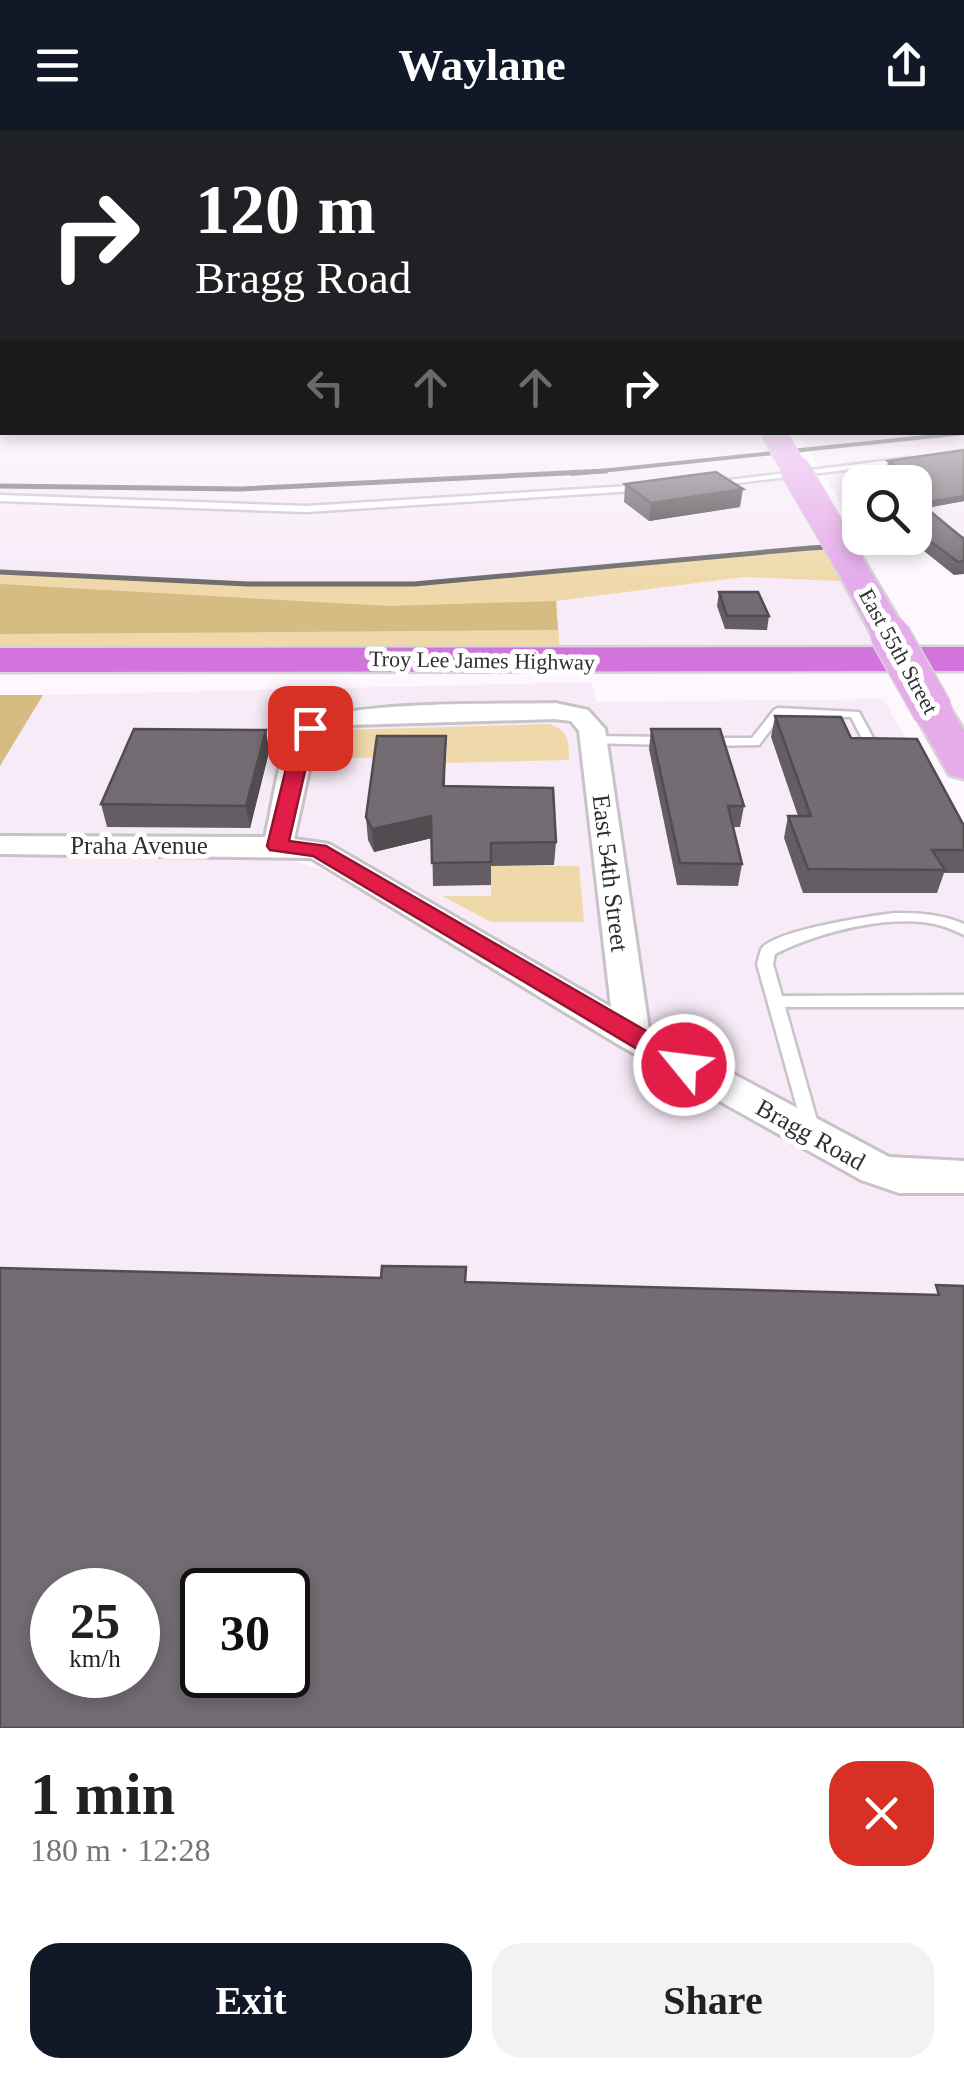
<!DOCTYPE html>
<html lang="en">
<head>
<meta charset="utf-8">
<style>
	:root { --surface:#fff; --page:#f2f2f2; --text:#202124; --muted:#757577; --accent:#111827 }
	body { margin:0; font-family:"Times New Roman",serif; background:var(--page); color:var(--text); height:100vh; display:flex; flex-direction:column; font-size:38px; white-space:nowrap }
	* { box-sizing:border-box; margin:0 }
	p { font-size:32px; color:var(--muted) }
	.icon { flex:none; width:55px; height:55px; fill:none; stroke:currentColor; stroke-width:2; stroke-linecap:round; stroke-linejoin:round }
	.map { position:relative; height:1598px; overflow:hidden }
	.panel { display:flex; flex-direction:column; background:var(--surface); flex:1 }
	.panel>* { flex:none }
	.hud { position:absolute; left:0px; top:0px; width:965px; height:305px; box-shadow:0 5px 15px #0003; background:#202124; color:#fff; overflow:hidden }
	.buttons { position:absolute; left:842px; top:335px; display:grid; gap:20px }
	.buttons a { display:grid; place-items:center; width:90px; height:90px; border-radius:20px; background:var(--surface); box-shadow:0 5px 15px #0003; font-size:50px }
	.speed { position:absolute; left:30px; top:1438px; display:flex; gap:20px; font-size:50px; font-weight:700; text-align:center }
	.speed>* { display:grid; place-content:center; width:130px; height:130px; border-radius:50%; background:var(--surface); box-shadow:0 5px 15px #0003; line-height:1 }
	.speed small { font-size:25px; font-weight:400 }
	.speed .limit { border:5px solid #111; border-radius:15px; background:#fff; color:#111 }
	.pin { position:absolute; display:grid; place-items:center; width:85px; height:85px; color:#fff; margin:-42px; border-radius:20px; box-shadow:0 5px 15px #0006 }
	.me { position:absolute; width:110px; margin:-55px; rotate:299deg; stroke-linejoin:round; filter:drop-shadow(0 0 8px #0008) }
	.turn { display:flex; align-items:center; gap:35px; height:210px; padding:0 30px; font-size:45px }
	.turn .icon { width:130px; height:130px; stroke-width:2.5 }
	.turn b { display:block; font-size:70px; line-height:85px }
	.lanes { display:flex; align-items:center; height:95px; padding:0 30px; background:#0003; justify-content:center; gap:50px; direction:ltr }
	.lanes .off { opacity:.35 }
	.round { display:grid; place-items:center; flex:none; width:105px; height:105px; border-radius:30px; background:var(--page) }
	.head { display:flex; align-items:center; justify-content:space-between; height:170px; padding:0 30px }
	h1 { font-size:60px; font-weight:700; line-height:75px }
	.button { display:flex; gap:20px; margin-top:auto; padding:20px 30px }
	.button a { flex:1; height:115px; border-radius:30px; background:var(--accent); color:#fff; font-size:40px; font-weight:700; line-height:115px; text-align:center }
	.button a+a { background:var(--page); color:var(--text) }
	header { display:flex; justify-content:space-between; align-items:center; height:130px; padding:0 30px; background:var(--accent); color:#fff; font-size:45px; font-weight:700 }
	.map>svg:first-child { display:block }
</style>
</head>
<body>
<header><svg class="icon" aria-label="menu" viewBox="0 0 24 24"><path d="M4 6h16M4 12h16M4 18h16"/></svg>Waylane<svg class="icon" aria-label="share" viewBox="0 0 24 24"><path d="M12 15V3M7 8l5-5 5 5M5 13v7h14v-7"/></svg></header>
<div class="map">
<svg width="964" height="1598" viewBox="0 0 964 1598">
	<rect width="100%" height="100%" fill="#fef8fe"/>
	<g fill="#f7ebf7" fill-rule="evenodd">
		<path d="M964 238V415L869 419 862 408H915V352H860V404L798 303 962 302Z"/>
		<path d="M0 268 2 302 773 303 839 416 519 446 374 456 0 442Z"/>
		<path d="M744 447 860 452 907 531 561 532 556 471Z"/>
		<path d="M592 552 596 572 883 569 964 707V1598H0V724L281 727 323 740 651 931 318 720 0 715V636L43 565ZM52 1460H138V1545H52ZM202 1460H288V1545H202Z"/>
	</g>
	<g fill="#efd9aa">
		<path d="M839 416 860 452 744 447 556 471 561 532 0 523V442L374 456 519 446Z"/>
		<path d="M549 594C569 601 569 610 569 630L446 633 445 628H325L329 608 341 600Z"/>
		<path d="M491 736H579L584 792H491L442 766H491Z"/>
	</g>
	<g fill="#d6bb83">
		<path d="M0 454 388 476 556 471 558 500 0 504Z"/>
		<path d="M0 565H43L0 636Z"/>
	</g>
	<g fill="none" stroke-linecap="round" stroke-linejoin="round">
		<g stroke="#c8c2c9" stroke-width="5">
			<g id="service">
				<path d="M908 328H911V332L713 356 709 354 713 352Z"/>
				<path d="M645 355 649 358 648 360 306 382 0 371V365L306 376Z"/>
				<path d="M778 578 859 582 877 615 875 618H867L851 587 781 586 759 615 707 616 701 612 707 608H752L774 580Z"/>
				<path d="M593 606 669 607 675 611 669 615 589 613V607Z"/>
				<path d="M895 783C919 783 941 784 964 794V805C957 802 950 798 942 796 894 782 819 802 775 824L773 834 782 866 964 865V877H785L820 1001 817 1006 811 1008 805 1006 757 834C758 831 760 821 762 818 777 800 869 786 895 783Z"/>
			</g>
		</g>
		<g stroke="#c8c2c9" stroke-width="6">
			<path id="minor" d="M555 573 588 580 605 599 649 899 889 1027 964 1031V1063H899L861 1050 619 915 311 728 0 724V706L265 707C272 679 278 626 292 603 314 568 509 575 555 573ZM555 589 571 591 579 601 611 877 329 714 294 709 316 608 333 597 351 595Z"/>
		</g>
		<g stroke="#c8c2c9" stroke-width="5">
			<rect id="tertiary" x="962" y="228" width="2" height="10"/>
		</g>
		<g stroke="#d6d5d6" stroke-width="5">
			<g id="primary">
				<path d="M849 423 860 425 865 432 908 505 902 512 890 516 878 512 872 505 833 432 838 425Z"/>
				<path d="M933 569 947 573 964 600V649L949 645 913 581 919 573Z"/>
			</g>
		</g>
		<g stroke="#d6d5d6" stroke-width="5">
			<path id="motorway" d="M964 517V541L0 542V518Z"/>
		</g>
		<use href="#service" fill="#fff" fill-rule="evenodd"/>
		<use href="#minor" fill="#fff" fill-rule="evenodd"/>
		<use href="#tertiary" fill="#fff" fill-rule="evenodd"/>
		<use href="#primary" fill="#e5abea" fill-rule="evenodd"/>
		<use href="#motorway" fill="#d373dc" fill-rule="evenodd"/>
		<g stroke="#706d70" stroke-width="4">
			<path d="M551 302H722"/>
			<path d="M572 344 964 303"/>
		</g>
		<g stroke="#706d70" stroke-width="5">
			<path d="M0 356 241 359 606 341"/>
			<path d="M0 442 248 454H414L810 418 964 409"/>
		</g>
		<g stroke="#d6d5d6" stroke-width="26" stroke-linecap="butt">
			<path id="primary-bridge-far2" d="M773 302 797 344"/>
		</g>
		<g stroke="#d6d5d6" stroke-width="32" stroke-linecap="butt">
			<path id="primary-bridge-far1" d="M796 341 849 432"/>
		</g>
		<g stroke="#d6d5d6" stroke-width="42" stroke-linecap="butt">
			<path id="primary-bridge" d="M890 505 933 581"/>
		</g>
		<path stroke="#b7b2b7" stroke-width="2.5" stroke-dasharray="2.5 4" stroke-linecap="butt" d="M915 408 925 416"/>
		<use href="#primary-bridge-far2" stroke="#e5abea" stroke-width="24"/>
		<use href="#primary-bridge-far1" stroke="#e5abea" stroke-width="30"/>
		<use href="#primary-bridge" stroke="#e5abea" stroke-width="39"/>
	</g>
	<g fill="#635e63">
		<path d="M888 331 964 371 915 380V352H860V357L854 354 856 348 896 342 887 337Z"/>
		<path d="M625 354 740 377 649 391 624 372Z"/>
		<path d="M922 405 964 409V444L954 445 919 417Z"/>
		<path d="M719 462 769 486 767 500 725 499 717 476Z"/>
		<path d="M775 586 851 608 964 696V743H944L937 763H803L784 708 788 686H798L771 607Z"/>
		<path d="M651 599 744 676 740 697H733L742 734 738 756 677 755 649 619Z"/>
		<path d="M266 600 269 622 250 698 107 697 101 674Z"/>
		<path d="M446 606 445 656 556 712 554 735 491 736V755L433 756 432 708 374 722 368 710 366 687Z"/>
	</g>
	<g fill="#504c50">
		<path d="M743 359 740 377 649 391 651 373Z"/>
		<path d="M964 366V371L915 380V374Z"/>
		<path d="M266 600 269 622 250 698 246 676Z"/>
		<path d="M431 686 432 708 374 722 372 699Z"/>
	</g>
	<g fill="#736d73" stroke="#504c50" stroke-width="2.5" fill-rule="evenodd">
		<path d="M964 320V366L915 374V352H863L856 348 906 341 888 331Z"/>
		<path d="M716 342 743 359 651 373 625 354Z"/>
		<path d="M931 382 964 409V431L958 432 922 405Z"/>
		<path d="M719 462H758L769 486H727Z"/>
		<path d="M775 586 841 587 851 608 917 609 964 696V720H932L945 740 808 739 788 686H811Z"/>
		<path d="M134 599 266 600 246 676 101 674Z"/>
		<path d="M651 599H720L744 676H728L742 734 680 733Z"/>
		<path d="M377 606H446L443 656 553 658 556 712 491 713V732L432 733 431 686 372 699 366 687Z"/>
		<path d="M382 1136 466 1137 465 1152 939 1165 936 1155 964 1156V1598H0V1138L381 1148ZM52 1460H138V1545H52ZM202 1460H288V1545H202Z"/>
	</g>
	<linearGradient id="sky" x2="0" y2="1"><stop stop-color="#9eb4bd"/><stop offset="0.5" stop-color="#fffcff"/><stop offset="1" stop-color="#fffcff" stop-opacity="0"/></linearGradient>
	<rect width="964" height="451" fill="url(#sky)"/>
	<path fill="#e11d48" stroke="#92132f" stroke-width="2.5" d="M310 592 319 598 313 606 289 711 326 716 693 928 696 935 693 941H674L313 726 270 720 267 716 294 606 303 594Z"/>
	<g text-anchor="middle" stroke-width="10" stroke-linejoin="round" paint-order="stroke">
		<g font-size="22" fill="#312f31" stroke="#fff">
			<text transform="translate(899 521) rotate(61)" y="8">East 55th Street</text>
			<text transform="translate(482 530) rotate(1)" y="8">Troy Lee James Highway</text>
		</g>
		<g font-size="25" fill="#312f31" stroke="#fff">
			<text x="139" y="724">Praha Avenue</text>
			<text transform="translate(611 743) rotate(83)" y="9">East 54th Street</text>
			<text transform="translate(811 1004) rotate(29)" y="9">Bragg Road</text>
		</g>
	</g>
</svg>
<div class="buttons">
<a><svg class="icon" aria-label="search" viewBox="0 0 24 24"><circle cx="10" cy="10" r="6"/><path d="M15 15l6 6"/></svg></a>
</div>
<div class="speed"><div>25<small>km/h</small></div><div class="limit">30</div></div>
<div class="pin" style="left:310px;top:598px;background:#d93025"><svg class="icon" aria-label="arrive" viewBox="0 0 24 24"><path d="M6 21V4h12l-3 4 3 4H6"/></svg></div>
<svg class="me" style="left:684px;top:935px" viewBox="-20 -20 40 40"><circle r="17" fill="#e11d48" stroke="#fff" stroke-width="3"/><path d="M0-11L8 9 0 5-8 9z" fill="#fff"/></svg>
<div class="hud">
<div class="turn"><svg class="icon" aria-label="right" viewBox="0 0 24 24"><path d="M7 20v-9h11M14 6l5 5-5 5"/></svg><div><b>120 m</b>Bragg Road</div></div>
<div class="lanes"><svg class="icon off" aria-label="left" viewBox="0 0 24 24"><path d="M17 20v-9H6M10 6l-5 5 5 5"/></svg><svg class="icon off" aria-label="ahead" viewBox="0 0 24 24"><path d="M12 20V5M6 11l6-6 6 6"/></svg><svg class="icon off" aria-label="ahead" viewBox="0 0 24 24"><path d="M12 20V5M6 11l6-6 6 6"/></svg><svg class="icon" aria-label="right" viewBox="0 0 24 24"><path d="M7 20v-9h11M14 6l5 5-5 5"/></svg></div>
</div>
</div>
<section class="panel">
<div class="head"><div><h1>1 min</h1><p>180 m · 12:28</p></div><a class="round" style="background:#d93025;color:#fff"><svg class="icon" aria-label="close" viewBox="0 0 24 24"><path d="M6 6l12 12M18 6L6 18"/></svg></a></div>
<div class="button"><a>Exit</a><a>Share</a></div>
</section>
</body>
</html>
